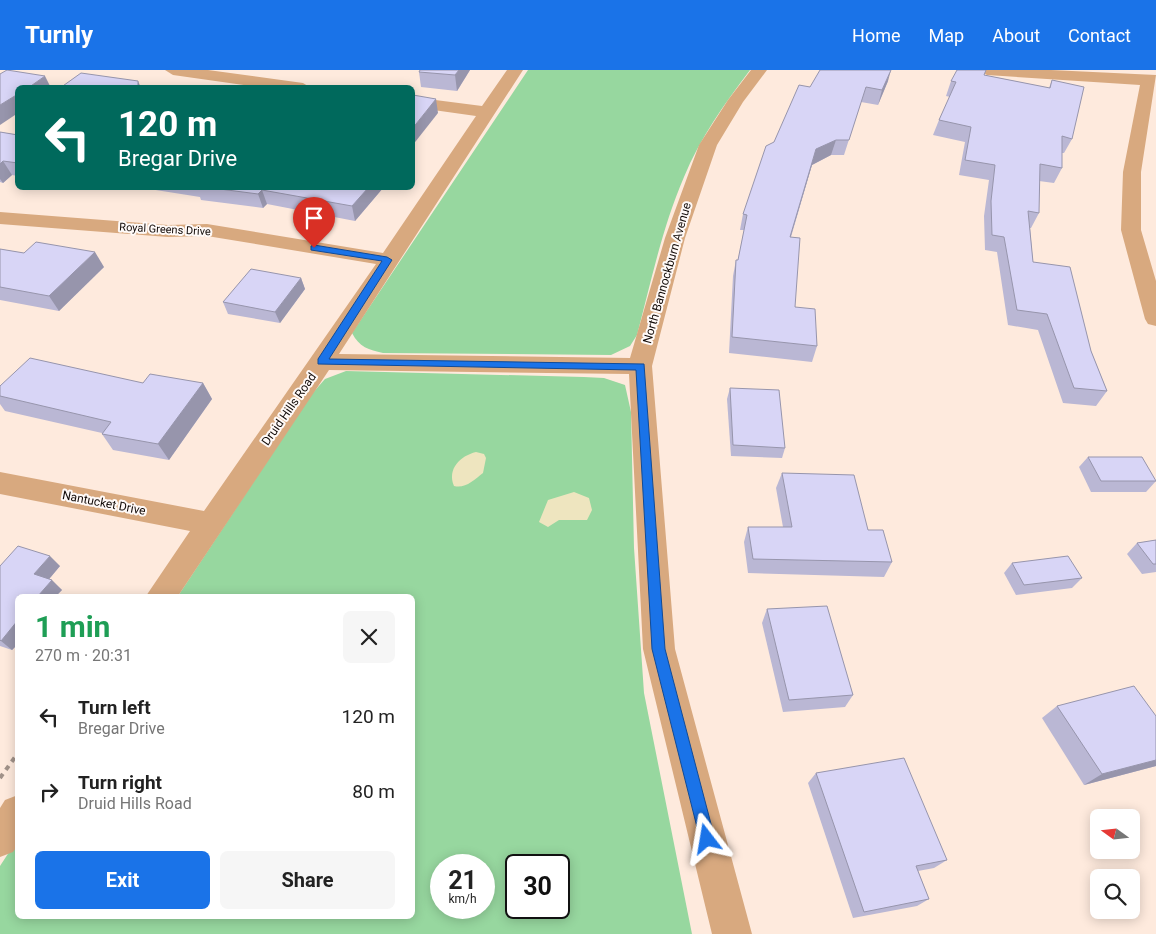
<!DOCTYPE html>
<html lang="en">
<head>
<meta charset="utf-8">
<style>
	:root { --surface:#fff; --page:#f6f6f6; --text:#222; --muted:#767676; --accent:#1a73e8 }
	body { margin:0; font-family:Roboto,sans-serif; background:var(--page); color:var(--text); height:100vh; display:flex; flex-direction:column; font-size:19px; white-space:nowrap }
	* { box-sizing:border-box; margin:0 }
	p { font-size:16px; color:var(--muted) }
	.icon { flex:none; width:28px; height:28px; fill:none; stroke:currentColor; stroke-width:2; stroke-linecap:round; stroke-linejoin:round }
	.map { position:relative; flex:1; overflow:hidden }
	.details { position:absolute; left:15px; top:524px; width:400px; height:325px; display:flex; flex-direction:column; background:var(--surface); border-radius:8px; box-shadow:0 2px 12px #0003 }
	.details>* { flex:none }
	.banner { position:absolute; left:15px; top:15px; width:400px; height:105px; border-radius:8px; box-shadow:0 2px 12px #0003; background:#00695c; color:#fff; overflow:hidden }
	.needle { width:32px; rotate:285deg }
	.fabs { position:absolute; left:1090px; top:739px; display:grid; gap:10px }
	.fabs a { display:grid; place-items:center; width:50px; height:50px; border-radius:8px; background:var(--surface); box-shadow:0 2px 12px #0003; font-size:25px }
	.speed { position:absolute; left:430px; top:784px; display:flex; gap:10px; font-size:25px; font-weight:700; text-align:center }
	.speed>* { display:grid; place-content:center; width:65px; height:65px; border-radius:50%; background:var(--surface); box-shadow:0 2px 12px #0003; line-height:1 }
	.speed small { font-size:12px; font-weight:400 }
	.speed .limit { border:2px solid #111; border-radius:8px; background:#fff; color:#111 }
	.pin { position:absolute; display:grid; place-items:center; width:42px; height:42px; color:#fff; margin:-51px -21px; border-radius:50% 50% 50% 0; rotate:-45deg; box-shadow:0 0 5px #0007 }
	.pin .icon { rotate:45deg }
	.me { position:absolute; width:55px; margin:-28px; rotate:346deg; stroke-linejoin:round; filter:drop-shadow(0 0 4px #0008) }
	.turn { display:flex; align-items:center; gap:18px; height:105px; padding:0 20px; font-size:22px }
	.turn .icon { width:65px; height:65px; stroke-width:2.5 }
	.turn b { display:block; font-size:35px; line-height:42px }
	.round { display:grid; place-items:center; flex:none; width:52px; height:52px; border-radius:8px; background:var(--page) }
	.overview { display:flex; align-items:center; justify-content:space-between; height:85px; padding:0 20px }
	h1 { font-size:30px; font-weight:700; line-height:38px; color:#1e9e55 }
	.button { display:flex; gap:10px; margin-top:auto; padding:10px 20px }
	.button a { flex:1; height:58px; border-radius:8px; background:var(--accent); color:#fff; font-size:20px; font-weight:700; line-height:58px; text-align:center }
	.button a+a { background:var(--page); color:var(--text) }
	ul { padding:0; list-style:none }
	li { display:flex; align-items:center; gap:15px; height:75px; padding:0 20px }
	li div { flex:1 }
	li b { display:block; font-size:19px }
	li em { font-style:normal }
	header { display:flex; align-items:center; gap:30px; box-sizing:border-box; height:70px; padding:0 25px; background:var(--accent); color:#fff }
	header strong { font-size:24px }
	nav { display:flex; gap:28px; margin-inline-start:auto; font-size:18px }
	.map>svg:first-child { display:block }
</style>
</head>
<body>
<header>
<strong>Turnly</strong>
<nav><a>Home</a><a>Map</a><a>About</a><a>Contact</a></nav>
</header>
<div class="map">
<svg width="1156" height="864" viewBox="0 0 1156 864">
	<rect width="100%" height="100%" fill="#feeadd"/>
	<g fill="#97d79f" fill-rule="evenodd">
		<path d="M528 0H750C725 33 700 68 684 107 662 158 651 212 637 265L630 276 611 285 383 283C369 280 359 277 352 263Z"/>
		<path d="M346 301 584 307 604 308 625 315 631 342 634 478 644 623 692 864H0V796L17 770 18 846H412V526H178L311 325 325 309ZM441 795H484V838H441ZM516 795H559V838H516Z"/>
	</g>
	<g fill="#eee5bf">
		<path d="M476 382 484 384 486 388 483 403C474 410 465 419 454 416 447 399 460 386 476 382Z"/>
		<path d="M574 422 589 428 592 440 587 450H559L548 457 539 452 548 430Z"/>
	</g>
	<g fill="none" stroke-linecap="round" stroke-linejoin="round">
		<path stroke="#a19289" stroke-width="4" stroke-dasharray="5 5" stroke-linecap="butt" d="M0 708 18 683"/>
		<g fill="#d8a97f" fill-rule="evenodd">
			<path d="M165 0H208L303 13 311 18H264L173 5Z"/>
			<path d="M507 0H523L339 284 630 288 665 168 699 75 728 30 751 0H767L743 32 717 75 685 168 652 296 675 579 752 864H712L643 579 629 304 329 300 178 526H146L190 461 0 424V402L204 441 376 194 207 166 168 167 0 154V142L168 155 207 154 383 183 476 46 412 37V27L482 36Z"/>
			<path d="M979 0H1051L1156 5 1141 102V160L1156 211V256L1148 254 1145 249 1121 160 1123 102 1140 15 987 5Z"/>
			<path d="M18 725V775L13 782 0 787V738L5 730Z"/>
		</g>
	</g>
	<g fill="#bab7d4">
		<path d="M470 0 457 21 421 17 419 2Z"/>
		<path d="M984 5 1049 18 1052 10 1072 69 1064 83H1062V98L1054 113 1039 111V143L1031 158H1030L1033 192 1091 281 1107 321 1096 336 1063 333 1038 260 1008 255 997 182 985 180 984 146 989 110 959 105 965 72 933 65 939 50 950 27 946 26 951 11Z"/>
		<path d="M888 11 878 35 861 32 844 85H831L812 95 791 167 795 237 817 276 812 292 729 283 733 206 736 190H738L744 160H740L743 144 774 72 810 17Z"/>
		<path d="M0 62 18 65V106L12 105 3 113 0 112Z"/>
		<path d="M143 118H383L355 151 267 134 263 138 201 130 200 127Z"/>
		<path d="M0 179 104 197 59 241 0 230Z"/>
		<path d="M301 208 305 219 280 253 228 244 223 232Z"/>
		<path d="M143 313H203L212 329 169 390 113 380 102 364V363L5 341 0 334V316Z"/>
		<path d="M730 318 785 378 782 388 731 386 727 329Z"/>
		<path d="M1088 387 1156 411 1146 422H1091L1079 397Z"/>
		<path d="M782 403 868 460 892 492 884 507 748 503 744 472 748 457H783L776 418Z"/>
		<path d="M1156 470V502L1142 504 1127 484 1137 473Z"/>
		<path d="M1012 493 1082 508 1072 518 1016 525 1004 503Z"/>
		<path d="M0 496H60L49 509 62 520 56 526H18V574L12 580 0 576Z"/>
		<path d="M767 539 853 625 845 637 783 642 762 553Z"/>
		<path d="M1057 636 1156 646V696L1084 715 1042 648Z"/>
		<path d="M816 703 947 790 934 798 918 801 929 829 917 836 853 848 808 713Z"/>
	</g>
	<g fill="#9795ac">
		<path d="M459 0H470L457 21 455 5Z"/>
		<path d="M891 0 888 11 878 35 882 20Z"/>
		<path d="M45 6 51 18H28Z"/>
		<path d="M138 11 141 18H138Z"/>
		<path d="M18 24V43L0 55V35Z"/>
		<path d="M436 29 438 43 412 76V59Z"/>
		<path d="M836 70 831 85 812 95 786 182 816 79Z"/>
		<path d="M3 91 12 105 3 113 0 109V94Z"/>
		<path d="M368 118H383L355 151 352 136Z"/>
		<path d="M262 120 267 134 263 138 258 124Z"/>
		<path d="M95 182 104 197 59 241 49 226Z"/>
		<path d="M301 208 305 219 280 253 275 242Z"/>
		<path d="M203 313 212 329 169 390 158 374Z"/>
		<path d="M50 486 60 496 45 514 34 504Z"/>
		<path d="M52 510 62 520 56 526H38Z"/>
		<path d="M18 550V574L12 580 1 571Z"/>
		<path d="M1156 690V696L1084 715 1102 704Z"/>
	</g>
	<g fill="#d8d5f6" stroke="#9795ac">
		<path d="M7 0 45 6 28 18H18V24L0 35V4Z"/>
		<path d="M420 0H459L455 5 419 2Z"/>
		<path d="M820 0H891L882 20 866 17 849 70H836L816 79 790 167 800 168 795 237 815 239 817 276 732 267 736 190H738L747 145 743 144 766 76 774 72 799 15 810 17Z"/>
		<path d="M957 0H986L984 5 1050 18 1052 10 1084 17 1072 69 1062 66V98L1040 94 1039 143 1028 141 1033 192 1070 197 1091 281 1107 321 1074 318 1047 244 1017 240 1004 167 992 165 991 131 995 95 965 90 971 57 939 50 956 12 951 11Z"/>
		<path d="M81 3 138 11V18H60Z"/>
		<path d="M413 25 436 29 412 59V26Z"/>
		<path d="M0 62 18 65V93L3 91 0 94Z"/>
		<path d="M212 118H368L352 136 262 120 258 124Z"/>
		<path d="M36 172 95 182 49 226 0 217V179L24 183Z"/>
		<path d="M251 199 301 208 275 242 223 232Z"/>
		<path d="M30 288 143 313 150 304 203 313 158 374 102 364 111 352 0 326V316Z"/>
		<path d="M730 318 779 320 785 378 733 375Z"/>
		<path d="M1088 387H1142L1156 411H1101Z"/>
		<path d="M782 403 854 405 868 460H883L892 492 753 489 748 457H792Z"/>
		<path d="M1156 470V494H1153L1137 473Z"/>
		<path d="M18 476 50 486 34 504 52 510 38 526H18V550L1 571 0 570V496Z"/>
		<path d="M1068 486 1082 508 1024 515 1012 493Z"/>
		<path d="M827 536 853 625 789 630 767 539Z"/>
		<path d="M1134 616 1156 646V690L1102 704 1057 636Z"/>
		<path d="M904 688 947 790 916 796 929 829 864 842 816 703Z"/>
	</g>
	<path fill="#1a73e8" stroke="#114b97" d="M314 175 387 187 392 190 329 289 644 294 665 579 715 769 713 774 707 776 702 774 700 769 652 579 636 300 318 294V289L382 191 311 180V176Z"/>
	<g text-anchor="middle" stroke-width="4" stroke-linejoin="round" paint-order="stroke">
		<g font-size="11" fill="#110a07" stroke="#fffaf8">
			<text transform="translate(165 159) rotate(3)" y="4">Royal Greens Drive</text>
		</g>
		<g font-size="12" fill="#110a07" stroke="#fffaf8">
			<text transform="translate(667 203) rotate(-74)" y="4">North Bannockburn Avenue</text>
			<text transform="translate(289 339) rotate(-55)" y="4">Druid Hills Road</text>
			<text transform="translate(104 433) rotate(11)" y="4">Nantucket Drive</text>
		</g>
	</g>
</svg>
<div class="fabs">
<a><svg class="needle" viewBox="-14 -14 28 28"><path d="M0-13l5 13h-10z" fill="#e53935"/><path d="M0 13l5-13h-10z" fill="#767676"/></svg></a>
<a><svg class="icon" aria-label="search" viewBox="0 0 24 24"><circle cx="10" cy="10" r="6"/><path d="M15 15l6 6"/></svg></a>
</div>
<div class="speed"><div>21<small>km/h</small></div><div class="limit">30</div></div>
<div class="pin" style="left:314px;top:178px;background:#d93025"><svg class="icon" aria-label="arrive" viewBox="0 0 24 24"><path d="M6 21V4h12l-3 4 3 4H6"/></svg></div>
<svg class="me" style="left:707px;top:769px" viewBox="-20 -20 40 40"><path d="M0-17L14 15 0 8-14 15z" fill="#1a73e8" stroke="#fff" stroke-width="4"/></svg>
<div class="banner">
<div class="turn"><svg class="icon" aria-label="left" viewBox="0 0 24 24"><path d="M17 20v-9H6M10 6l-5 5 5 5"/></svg><div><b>120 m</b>Bregar Drive</div></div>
</div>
<section class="details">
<div class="overview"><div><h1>1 min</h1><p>270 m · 20:31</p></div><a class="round"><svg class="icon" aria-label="close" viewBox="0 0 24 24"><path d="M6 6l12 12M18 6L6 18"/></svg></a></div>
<ul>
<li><svg class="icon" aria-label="left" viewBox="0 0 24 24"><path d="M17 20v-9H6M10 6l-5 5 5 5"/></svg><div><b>Turn left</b><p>Bregar Drive</p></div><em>120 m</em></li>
<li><svg class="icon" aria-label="right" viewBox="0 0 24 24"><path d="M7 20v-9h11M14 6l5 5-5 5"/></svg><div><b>Turn right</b><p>Druid Hills Road</p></div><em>80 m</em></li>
</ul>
<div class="button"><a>Exit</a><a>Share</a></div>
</section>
</div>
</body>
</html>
